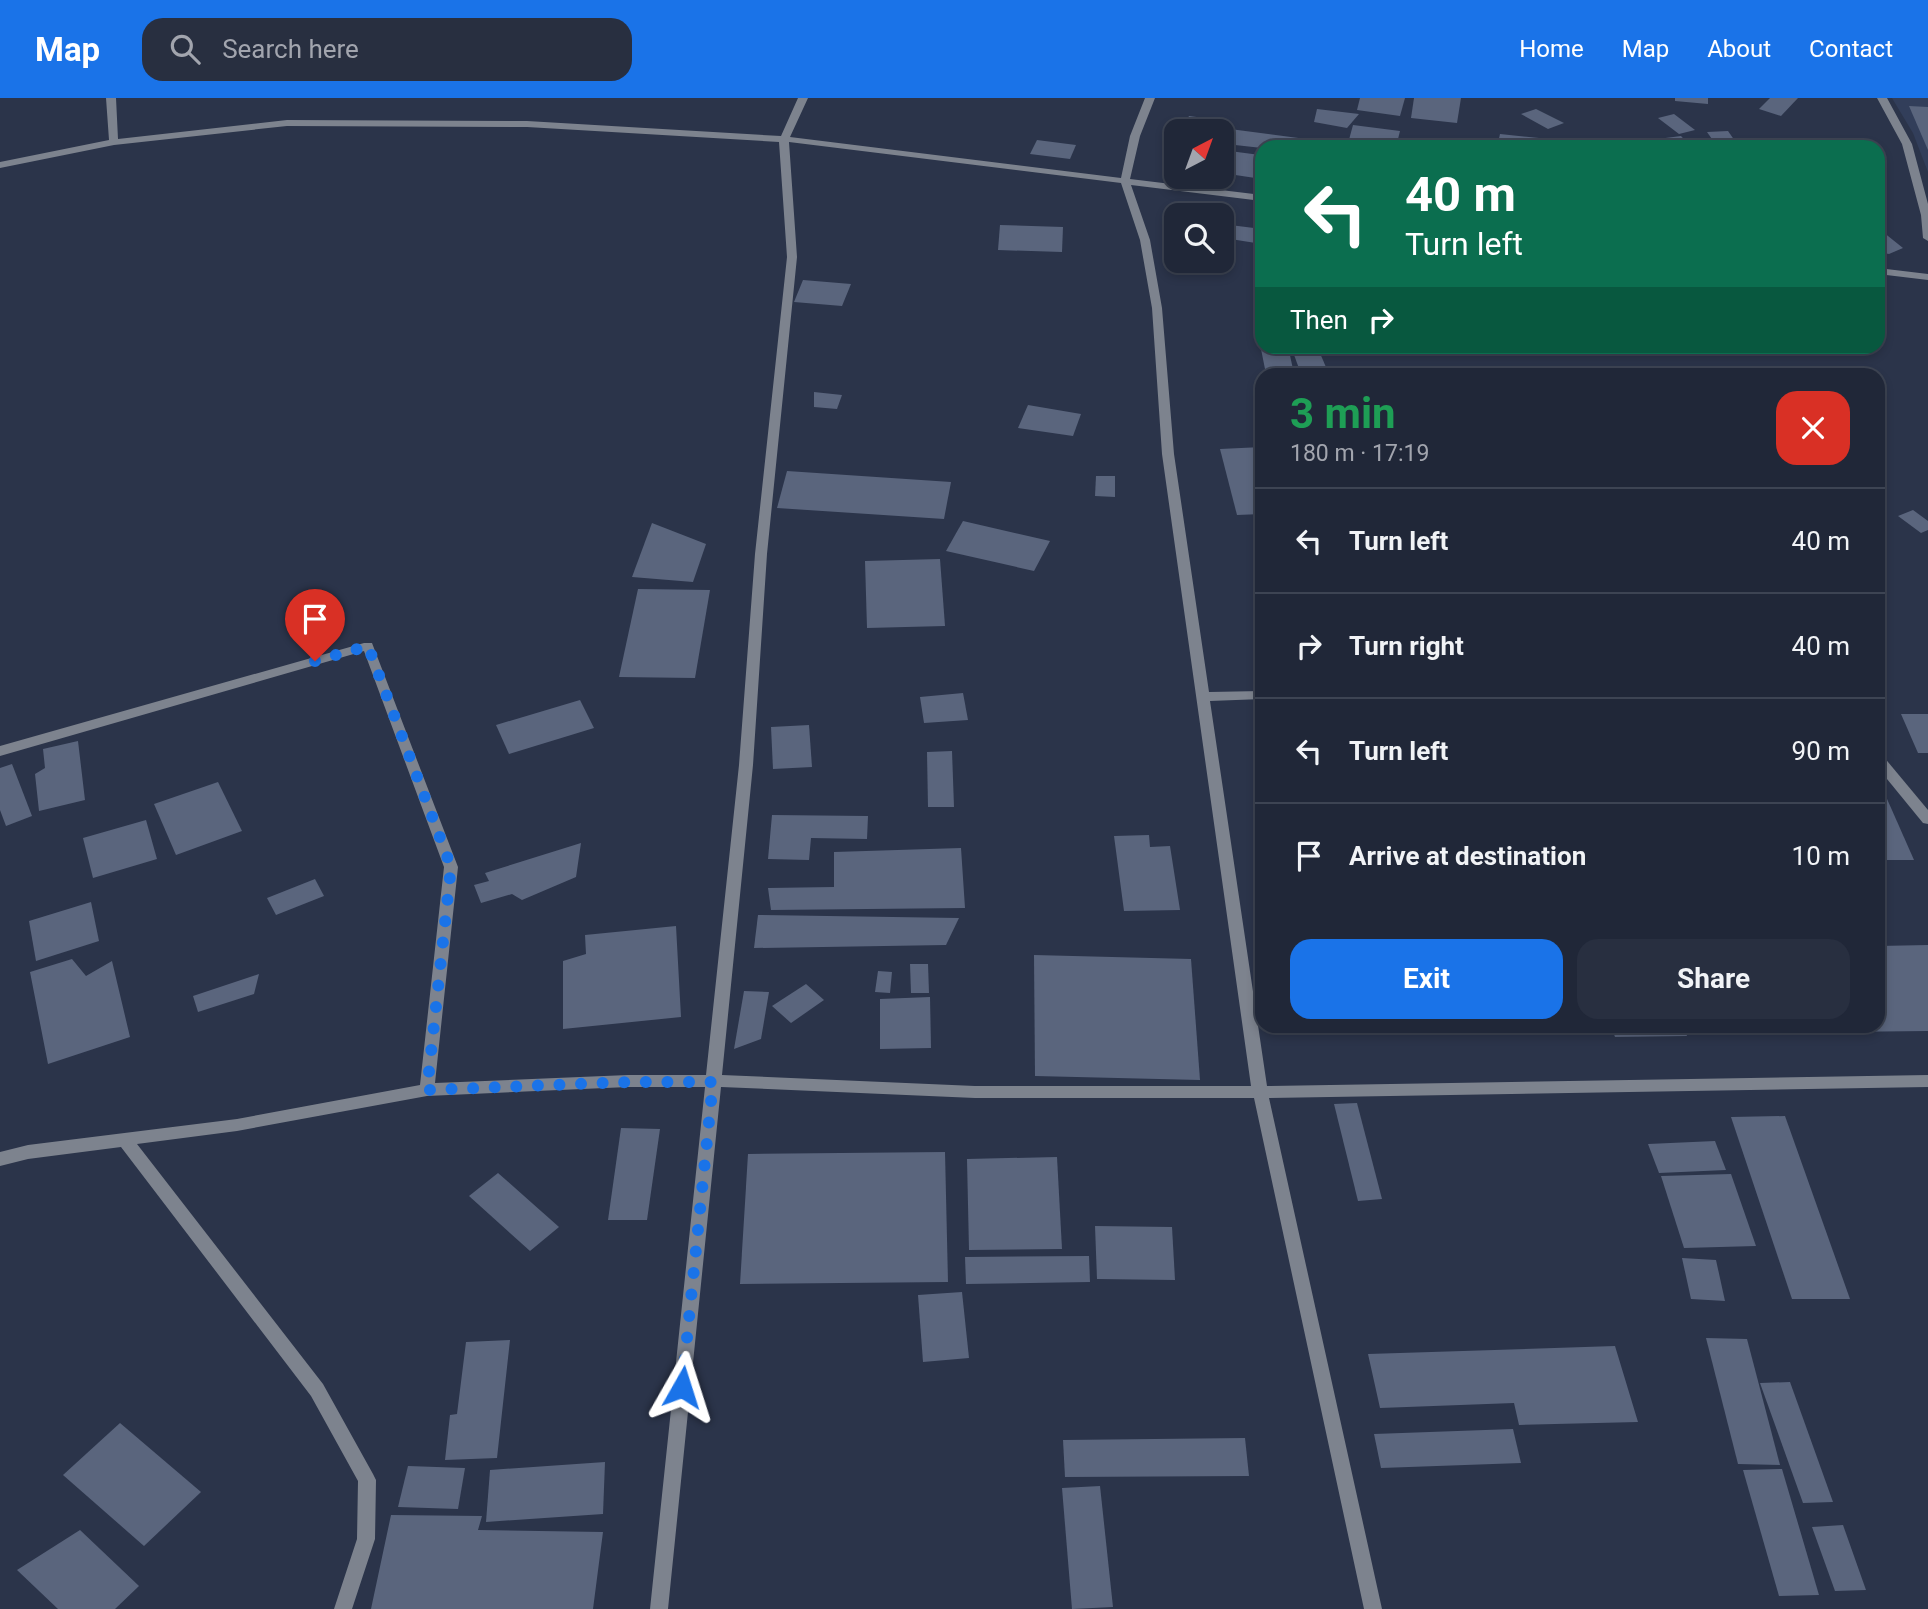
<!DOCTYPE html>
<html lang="en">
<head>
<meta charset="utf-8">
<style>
	:root { --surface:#202738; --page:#282f40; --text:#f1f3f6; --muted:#a2a5ae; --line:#3d4453; --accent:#1a73e8 }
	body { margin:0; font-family:Roboto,sans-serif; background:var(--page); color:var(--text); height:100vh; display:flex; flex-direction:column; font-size:26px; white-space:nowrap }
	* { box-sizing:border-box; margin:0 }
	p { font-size:23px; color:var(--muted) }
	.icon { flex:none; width:38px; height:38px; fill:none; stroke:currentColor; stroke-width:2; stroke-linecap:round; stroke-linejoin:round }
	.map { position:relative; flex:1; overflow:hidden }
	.side { position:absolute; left:1255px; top:270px; width:630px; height:665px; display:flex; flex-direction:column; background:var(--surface); border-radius:21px; box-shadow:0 4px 10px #0003,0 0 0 2px var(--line) }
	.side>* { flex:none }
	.banner { position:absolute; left:1255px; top:42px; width:630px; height:214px; border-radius:21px; box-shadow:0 4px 10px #0003,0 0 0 2px var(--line); background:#0b6e4f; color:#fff; overflow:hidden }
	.needle { width:46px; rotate:41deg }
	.controls { position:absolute; left:1164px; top:21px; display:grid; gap:14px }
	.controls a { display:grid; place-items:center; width:70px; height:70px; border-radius:14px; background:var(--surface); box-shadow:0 4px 10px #0003,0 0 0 2px var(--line); font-size:35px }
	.pin { position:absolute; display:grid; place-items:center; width:60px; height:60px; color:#fff; margin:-72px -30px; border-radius:50% 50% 50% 0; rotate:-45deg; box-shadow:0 0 7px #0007 }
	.pin .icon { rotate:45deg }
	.me { position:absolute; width:77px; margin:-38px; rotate:6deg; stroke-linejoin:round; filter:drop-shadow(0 0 5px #0008) }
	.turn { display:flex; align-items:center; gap:24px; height:147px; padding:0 35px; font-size:32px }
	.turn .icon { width:91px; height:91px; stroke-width:2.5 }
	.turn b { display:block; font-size:49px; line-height:60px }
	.then { display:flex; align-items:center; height:66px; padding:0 35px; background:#0003; gap:14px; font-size:26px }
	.round { display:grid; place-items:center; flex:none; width:74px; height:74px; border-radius:21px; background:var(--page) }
	.summary { display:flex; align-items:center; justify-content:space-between; height:119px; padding:0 35px }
	h1 { font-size:42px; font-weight:700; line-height:52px; color:#1e9e55 }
	.action { display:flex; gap:14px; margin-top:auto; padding:14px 35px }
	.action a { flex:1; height:80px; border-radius:21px; background:var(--accent); color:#fff; font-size:28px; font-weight:700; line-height:80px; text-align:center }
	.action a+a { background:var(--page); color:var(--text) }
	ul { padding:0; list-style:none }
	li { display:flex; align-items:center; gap:21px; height:105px; padding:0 35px; border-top:2px solid var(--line) }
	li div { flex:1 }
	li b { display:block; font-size:26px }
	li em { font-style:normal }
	header { display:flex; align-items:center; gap:42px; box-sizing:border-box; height:98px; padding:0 35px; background:var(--accent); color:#fff }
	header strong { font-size:33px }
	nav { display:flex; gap:38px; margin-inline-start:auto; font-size:24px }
	.search { width:490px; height:63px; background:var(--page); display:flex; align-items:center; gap:18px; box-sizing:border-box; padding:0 24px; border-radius:21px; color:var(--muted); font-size:26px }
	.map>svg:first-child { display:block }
</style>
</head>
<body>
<header>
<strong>Map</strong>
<div class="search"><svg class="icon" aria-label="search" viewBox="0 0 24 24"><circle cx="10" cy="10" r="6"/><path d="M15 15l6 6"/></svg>Search here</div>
<nav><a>Home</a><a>Map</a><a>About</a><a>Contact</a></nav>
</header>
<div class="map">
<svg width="1928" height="1511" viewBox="0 0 1928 1511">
	<rect width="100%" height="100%" fill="#2b344a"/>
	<path fill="#323e5a" d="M1892 0H1928V74L1913 35Z"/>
	<g fill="#5a657d">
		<path d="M1360 0H1405L1400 18 1357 12Z"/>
		<path d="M1414 0H1461L1457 25 1411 20Z"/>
		<path d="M1675 0H1708V6L1675 3Z"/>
		<path d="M1770 0H1798L1781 18 1759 11Z"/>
		<path d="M1909 8 1928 9V52Z"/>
		<path d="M1317 11 1359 16 1347 30 1314 24Z"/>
		<path d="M1536 11 1564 25 1548 31 1521 16Z"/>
		<path d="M1674 16 1695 32 1679 36 1658 20Z"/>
		<path d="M1189 18 1227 23 1223 31 1209 29 1207 33H1181Z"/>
		<path d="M1353 27 1400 33 1396 49H1347Z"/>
		<path d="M1230 31 1306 41 1304 49 1262 50 1226 46Z"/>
		<path d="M1728 33 1735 43 1714 44 1707 34Z"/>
		<path d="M1500 36 1539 40 1538 49H1497Z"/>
		<path d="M1681 38 1690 48 1647 49 1642 43Z"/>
		<path d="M1037 42 1076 47 1070 61 1030 56Z"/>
		<path d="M1222 52 1260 57 1257 66 1262 67V81L1222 75Z"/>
		<path d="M1000 127 1063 129 1062 154 998 152Z"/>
		<path d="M1230 127 1262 131V146L1224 140Z"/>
		<path d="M1878 134H1883L1903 150 1889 156 1878 154Z"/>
		<path d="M1162 141H1176V161H1164Z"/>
		<path d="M803 182 851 186 842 208 794 204Z"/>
		<path d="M1259 241H1262V248H1288L1294 276H1266Z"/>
		<path d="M1319 253 1329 276H1301L1293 254Z"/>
		<path d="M814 294 842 297 837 311 814 309Z"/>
		<path d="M1028 307 1081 316 1073 338 1018 330Z"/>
		<path d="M1262 349V416L1237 417 1220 351Z"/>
		<path d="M787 373 951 384 944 421 777 410Z"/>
		<path d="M1096 378H1115V399L1095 398Z"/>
		<path d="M1913 412 1928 423V432L1921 435 1898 418Z"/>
		<path d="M963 423 1050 443 1034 473 946 453Z"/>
		<path d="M652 425 706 446 693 484 632 479Z"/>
		<path d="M940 461 945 528 867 530 865 463Z"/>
		<path d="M638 491 710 492 695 580 619 579Z"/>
		<path d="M963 595 968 622 924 625 920 599Z"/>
		<path d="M580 602 594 630 509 656 496 627Z"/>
		<path d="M1901 616H1928V655H1918Z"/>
		<path d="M809 627 812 669 773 671 771 629Z"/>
		<path d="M78 643 85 702 39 713 35 676 45 670 43 651Z"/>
		<path d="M952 653 954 709H928L927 654Z"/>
		<path d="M12 666 32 718 6 728 0 712V670Z"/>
		<path d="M218 684 242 733 176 757 154 706Z"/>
		<path d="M1878 685H1880L1914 762H1878Z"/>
		<path d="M772 717 868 718 867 741 811 740 809 762 768 761Z"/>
		<path d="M146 722 157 761 93 780 83 740Z"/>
		<path d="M1149 737 1150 749 1170 748 1180 812 1124 813 1114 738Z"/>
		<path d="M581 745 576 779 522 802 512 796 481 805 474 787 489 783 485 775Z"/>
		<path d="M961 750 965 810 771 812 768 790 834 789V754Z"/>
		<path d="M315 781 324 798 276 817 267 800Z"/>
		<path d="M91 804 99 843 36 863 29 823Z"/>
		<path d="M758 817 959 820 946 847 754 850Z"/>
		<path d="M676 828 681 919 563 931V863L586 856 585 837Z"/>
		<path d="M1928 847V933L1836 934 1833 928H1878V848Z"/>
		<path d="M1034 857 1191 861 1200 982 1035 978Z"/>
		<path d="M72 861 86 878 112 863 130 939 48 966 30 874Z"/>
		<path d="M910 866H928L929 895H911Z"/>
		<path d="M878 873 892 874 890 895 875 894Z"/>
		<path d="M259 876 254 896 198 914 193 898Z"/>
		<path d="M806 886 824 902 791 925 772 908Z"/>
		<path d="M744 893 769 894 761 941 734 951Z"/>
		<path d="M930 899 931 950 880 951V901Z"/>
		<path d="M1611 928H1683L1687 938 1615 939Z"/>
		<path d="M1357 1005 1382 1101 1358 1103 1334 1006Z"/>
		<path d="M1785 1018 1850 1201H1792L1731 1019Z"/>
		<path d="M621 1030 660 1031 647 1122H608Z"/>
		<path d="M1715 1043 1726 1072 1659 1075 1648 1046Z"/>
		<path d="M945 1054 948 1184 740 1186 748 1056Z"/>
		<path d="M1057 1059 1062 1151 969 1152 967 1061Z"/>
		<path d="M498 1075 559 1129 530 1153 469 1098Z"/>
		<path d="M1731 1076 1756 1148 1684 1150 1661 1078Z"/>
		<path d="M1095 1128 1172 1129 1175 1182 1097 1181Z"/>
		<path d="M1089 1158 1090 1184 966 1186 965 1159Z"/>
		<path d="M1682 1160 1716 1162 1725 1203 1691 1201Z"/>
		<path d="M962 1194 969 1260 923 1264 918 1197Z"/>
		<path d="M1706 1240 1747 1241 1780 1367 1738 1366Z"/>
		<path d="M510 1242 497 1360 445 1362 450 1317 457 1316 466 1244Z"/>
		<path d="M1615 1248 1638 1324 1519 1327 1514 1305 1380 1310 1368 1256Z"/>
		<path d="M1790 1284 1833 1404 1803 1405 1760 1285Z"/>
		<path d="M120 1325 201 1394 144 1448 63 1377Z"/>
		<path d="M1513 1331 1521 1365 1381 1370 1374 1336Z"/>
		<path d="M1245 1340 1249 1378 1065 1379 1063 1342Z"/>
		<path d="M605 1364 603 1416 486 1424 490 1372Z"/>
		<path d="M408 1368 465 1370 458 1411 398 1409Z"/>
		<path d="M1782 1371 1819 1497 1779 1498 1743 1372Z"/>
		<path d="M1100 1388 1113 1509 1072 1511 1062 1390Z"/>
		<path d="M391 1417 482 1418 478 1432 603 1434 593 1511H371Z"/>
		<path d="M1843 1427 1866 1492 1835 1493 1812 1429Z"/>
		<path d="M80 1432 139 1488 115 1511H58L17 1472Z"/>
	</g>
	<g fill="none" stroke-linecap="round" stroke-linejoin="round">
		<g fill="#7d838e" fill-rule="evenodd">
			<path d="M106 0H116L118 41 287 22 527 23 781 38 798 0H808L790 39 1121 80 1130 38 1145 0H1155L1140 38 1130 81 1262 97V103L1131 87 1150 142 1162 210 1174 356 1209 594 1262 593V601L1210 603 1267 988 1928 977V989L1269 1000 1382 1511H1364L1254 1000H975L721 989 668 1511H650L705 989H628L427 998 237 1033 137 1046 323 1286 373 1376 376 1382 375 1441 352 1511H334L357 1441 358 1383 311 1298 121 1049 28 1061 0 1068V1054L28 1047 237 1021 420 987 444 769 364 553 0 658V648L364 545H372L458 769 435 985 628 977H706L739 667 755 456 787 159 779 44 527 29 287 28 114 47 0 70V64L109 42ZM789 44 1121 85 1140 142 1152 210 1162 356 1251 988H975L722 977 753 667 767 456 797 159Z"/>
			<path d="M1877 0H1887L1912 46 1928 106V143L1923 140 1921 117 1902 46Z"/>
			<path d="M1878 170 1928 176V182L1878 176Z"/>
			<path d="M1878 656 1883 658 1928 712V726L1923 725 1878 670Z"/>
		</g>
	</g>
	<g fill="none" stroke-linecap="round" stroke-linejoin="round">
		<path stroke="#1a73e8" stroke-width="12" stroke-dasharray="0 21.6" d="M315 563 368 548 451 769 427 992 628 984H713L682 1289"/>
	</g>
</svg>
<div class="controls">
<a><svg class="needle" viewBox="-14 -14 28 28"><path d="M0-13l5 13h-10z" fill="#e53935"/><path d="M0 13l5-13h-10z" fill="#a2a5ae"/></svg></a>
<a><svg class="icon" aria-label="search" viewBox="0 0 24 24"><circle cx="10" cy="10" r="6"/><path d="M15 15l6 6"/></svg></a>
</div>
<div class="pin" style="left:315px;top:563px;background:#d93025"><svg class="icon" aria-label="arrive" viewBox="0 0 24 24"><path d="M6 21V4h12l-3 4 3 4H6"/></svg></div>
<svg class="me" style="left:682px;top:1289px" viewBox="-20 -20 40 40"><path d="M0-17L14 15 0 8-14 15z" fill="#1a73e8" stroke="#fff" stroke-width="4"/></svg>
<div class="banner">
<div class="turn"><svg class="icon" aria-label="left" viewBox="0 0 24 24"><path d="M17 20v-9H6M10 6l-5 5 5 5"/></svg><div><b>40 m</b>Turn left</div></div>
<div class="then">Then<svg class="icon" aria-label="right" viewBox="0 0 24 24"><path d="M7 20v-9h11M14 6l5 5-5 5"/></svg></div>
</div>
<section class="side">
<div class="summary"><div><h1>3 min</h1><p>180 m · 17:19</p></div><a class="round" style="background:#d93025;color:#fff"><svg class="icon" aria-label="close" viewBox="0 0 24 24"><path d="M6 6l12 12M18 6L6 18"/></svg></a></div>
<ul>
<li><svg class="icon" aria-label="left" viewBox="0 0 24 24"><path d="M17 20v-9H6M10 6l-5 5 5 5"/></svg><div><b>Turn left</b></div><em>40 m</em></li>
<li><svg class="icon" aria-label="right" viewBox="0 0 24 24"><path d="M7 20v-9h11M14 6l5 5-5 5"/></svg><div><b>Turn right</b></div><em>40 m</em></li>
<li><svg class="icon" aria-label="left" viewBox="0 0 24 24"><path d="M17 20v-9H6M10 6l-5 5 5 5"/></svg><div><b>Turn left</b></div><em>90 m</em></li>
<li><svg class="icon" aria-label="arrive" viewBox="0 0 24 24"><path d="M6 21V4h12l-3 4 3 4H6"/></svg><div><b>Arrive at destination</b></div><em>10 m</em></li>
</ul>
<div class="action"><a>Exit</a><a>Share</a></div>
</section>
</div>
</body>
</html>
